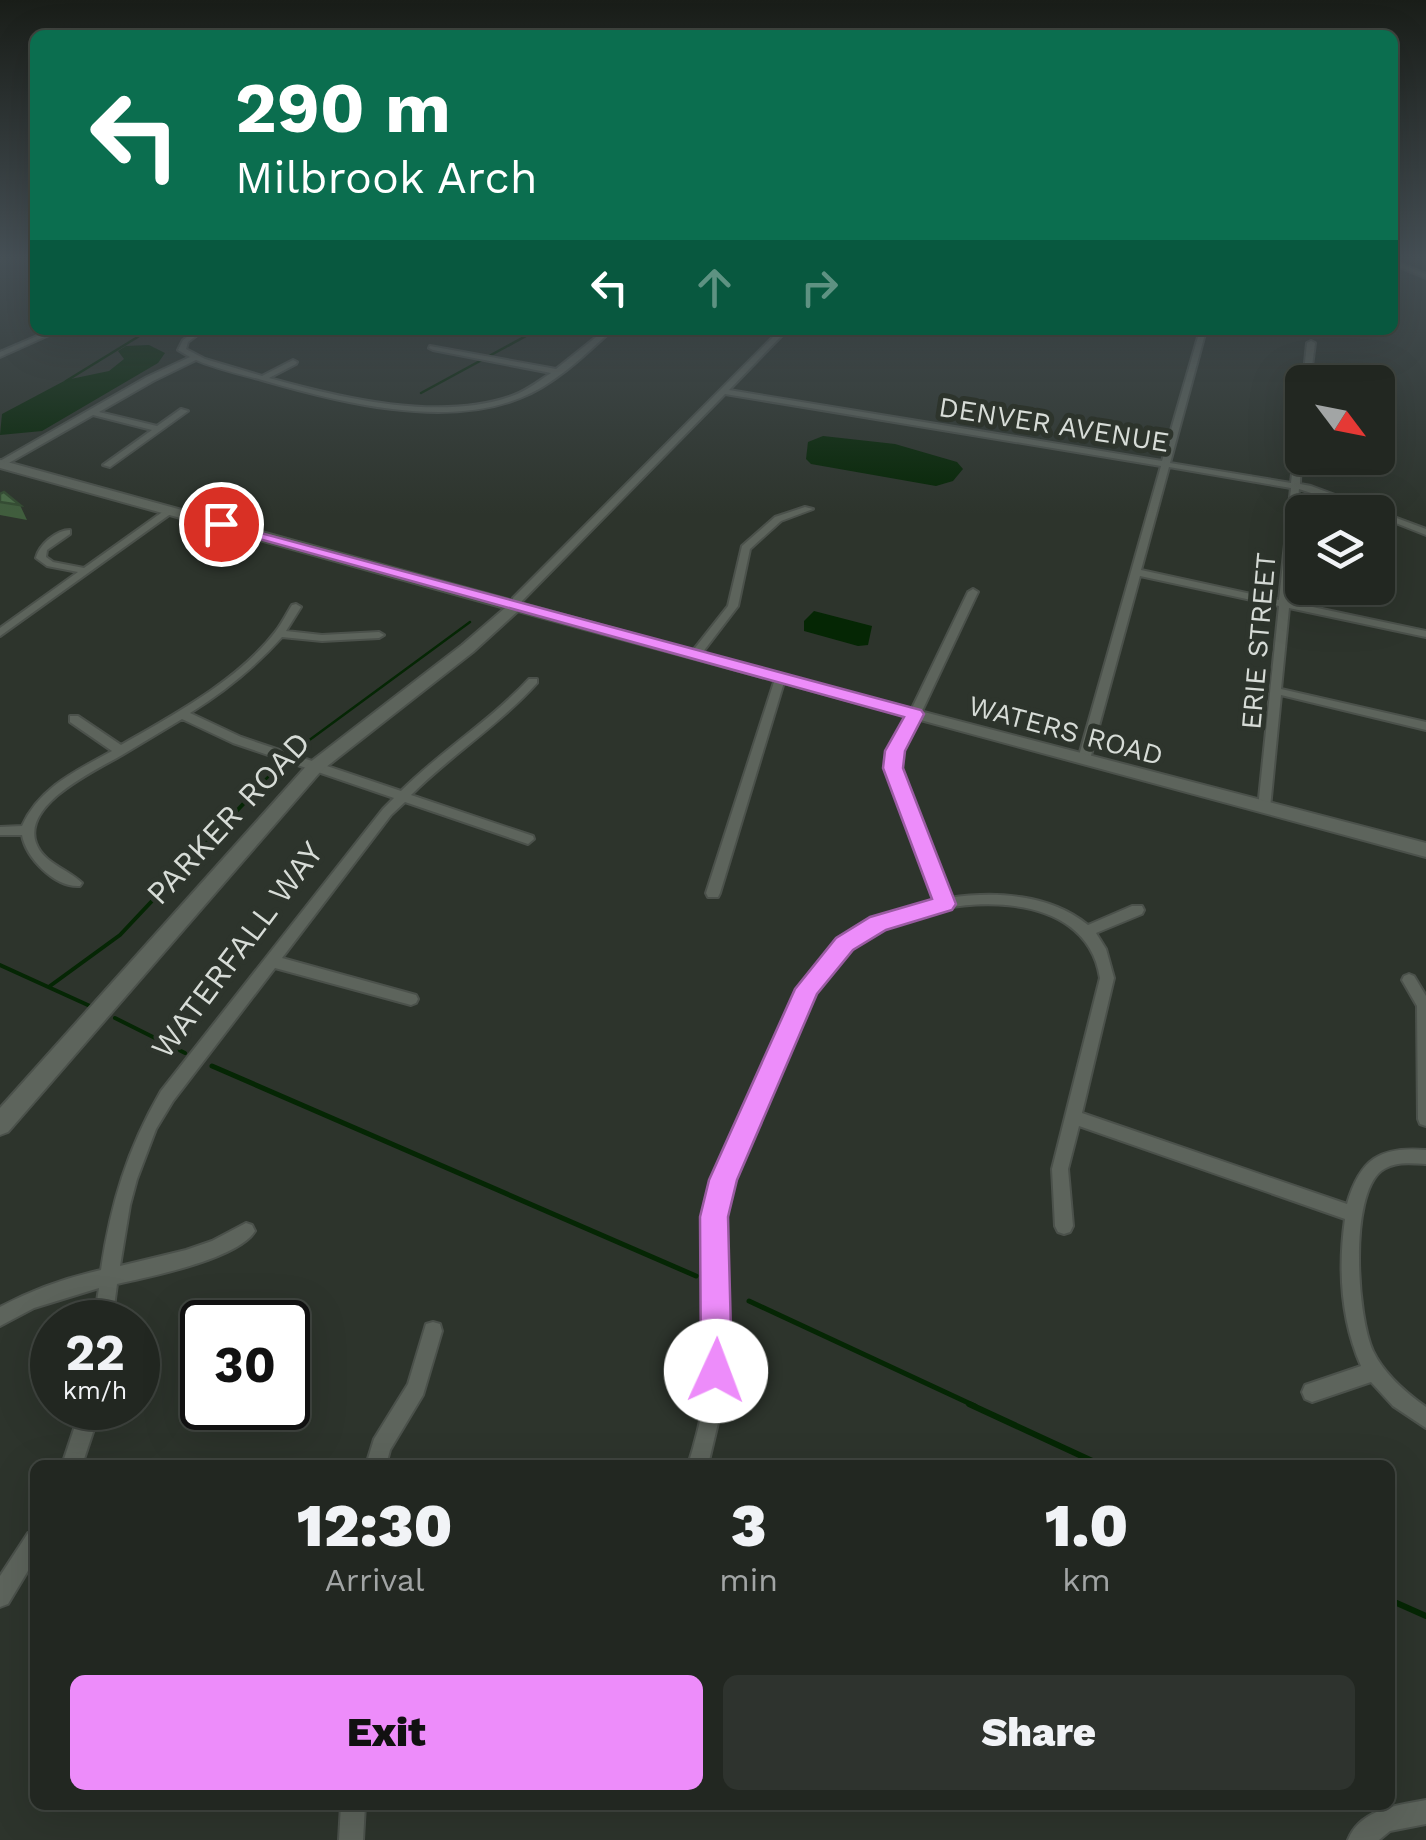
<!DOCTYPE html>
<html lang="en">
<head>
<meta charset="utf-8">
<style>
	:root { --surface:#222721; --page:#2e332e; --text:#f1f3f6; --muted:#a2a5a5; --line:#3f443f; --accent:#ed8cfa }
	body { margin:0; font-family:"Work Sans",sans-serif; background:var(--page); color:var(--text); height:100vh; display:flex; flex-direction:column; font-size:38px; white-space:nowrap }
	* { box-sizing:border-box; margin:0 }
	p { font-size:32px; color:var(--muted) }
	.icon { flex:none; width:55px; height:55px; fill:none; stroke:currentColor; stroke-width:2; stroke-linecap:round; stroke-linejoin:round }
	.map { position:relative; flex:1; overflow:hidden }
	.sheet { position:absolute; left:30px; top:1460px; width:1365px; height:350px; display:flex; flex-direction:column; background:var(--surface); border-radius:15px; box-shadow:0 10px 40px #0002,0 0 0 2px var(--line) }
	.sheet>* { flex:none }
	.top-card { position:absolute; left:30px; top:30px; width:1368px; height:305px; border-radius:15px; box-shadow:0 10px 40px #0002,0 0 0 2px var(--line); background:#0b6e4f; color:#fff; overflow:hidden }
	.needle { width:65px; rotate:122deg }
	.tools { position:absolute; left:1285px; top:365px; display:grid; gap:20px }
	.tools a { display:grid; place-items:center; width:110px; height:110px; border-radius:15px; background:var(--surface); box-shadow:0 10px 40px #0002,0 0 0 2px var(--line); font-size:50px }
	.speed { position:absolute; left:30px; top:1300px; display:flex; gap:20px; font-size:50px; font-weight:700; text-align:center }
	.speed>* { display:grid; place-content:center; width:130px; height:130px; border-radius:50%; background:var(--surface); box-shadow:0 10px 40px #0002,0 0 0 2px var(--line); line-height:1 }
	.speed small { font-size:25px; font-weight:400 }
	.speed .limit { border:5px solid #111; border-radius:15px; background:#fff; color:#111 }
	.pin { position:absolute; display:grid; place-items:center; width:85px; height:85px; color:#fff; margin:-42px; border:5px solid #fff; border-radius:50%; box-shadow:0 2px 10px #0007 }
	.me { position:absolute; width:110px; margin:-55px; rotate:2deg; stroke-linejoin:round; filter:drop-shadow(0 0 8px #0008) }
	.turn { display:flex; align-items:center; gap:35px; height:210px; padding:0 40px; font-size:45px }
	.turn .icon { width:130px; height:130px; stroke-width:2.5 }
	.turn b { display:block; font-size:70px; line-height:85px }
	.lanes { display:flex; align-items:center; height:95px; padding:0 40px; background:#0003; justify-content:center; gap:50px; direction:ltr }
	.lanes .off { opacity:.35 }
	.eta { display:flex; justify-content:space-evenly; align-items:center; height:170px; text-align:center }
	.eta b { font-size:60px; font-weight:800; line-height:70px }
	.cta { display:flex; gap:20px; margin-top:auto; padding:20px 40px }
	.cta a { flex:1; height:115px; border-radius:15px; background:var(--accent); color:#111; font-size:40px; font-weight:800; line-height:115px; text-align:center }
	.cta a+a { background:var(--page); color:var(--text) }
	.map>svg:first-child { display:block }
</style>
</head>
<body>
<div class="map">
<svg width="1426" height="1840" viewBox="0 0 1426 1840">
	<rect width="100%" height="100%" fill="#2d342c"/>
	<g fill="#052604">
		<path d="M149 345 165 353 158 363 42 431 0 435 2 414 66 380 109 371 124 359 118 351 126 346Z"/>
		<path d="M823 436 895 444 957 462 963 469 953 481 936 486 811 464 806 459 808 442Z"/>
		<path d="M814 611 872 626 868 645 858 646 804 631V621Z"/>
	</g>
	<g fill="none" stroke-linecap="round" stroke-linejoin="round">
		<g stroke="#052604" stroke-width="2.5">
			<path d="M66 381 149 330"/>
			<path d="M421 393 537 330"/>
			<path d="M304 744 470 622"/>
			<path d="M259 786 274 771"/>
		</g>
		<g stroke="#052604" stroke-width="4">
			<path d="M0 965 90 1006"/>
			<path d="M50 986 120 935 262 784"/>
			<path d="M115 1018 185 1053"/>
		</g>
		<g stroke="#052604" stroke-width="5">
			<path d="M212 1066 696 1276"/>
			<path d="M749 1301 975 1406"/>
		</g>
		<g stroke="#052604" stroke-width="6">
			<path d="M969 1404 1101 1465"/>
			<path d="M1390 1600 1426 1616"/>
		</g>
		<g stroke="#4b514b" stroke-width="4">
			<g id="street">
				<path d="M1392 260 1426 274V278L1392 264Z"/>
				<path d="M51 330H60L0 357V352Z"/>
				<path d="M196 330H204L188 342 186 349 205 359 262 376 293 360 297 362 296 364 269 378C341 398 439 422 512 396 526 391 539 381 551 373L433 350 429 348 430 346 556 369 605 330H612C586 354 554 385 520 398 443 429 338 402 262 380 240 374 217 369 196 360L153 381 99 412 157 426 181 409 188 411 110 467 103 465 152 430 93 415 0 468V461L147 377 190 357 178 350 183 340Z"/>
				<path d="M780 330H787L729 390 1162 461 1200 330H1206L1170 463 1291 483 1298 418 1302 416 1300 484 1311 486 1426 529V535L1378 516V512H1368L1299 489 1289 602 1426 631V637L1289 608 1281 689 1426 722V730L1281 695 1270 808 1264 812 1260 811 1258 808 1279 606 1140 576 1090 759 1084 763 1080 762 1078 759 1161 466 725 394 522 601 520 607H512L513 598ZM1169 467 1291 488 1279 600 1141 570Z"/>
				<path d="M1311 341 1315 343 1310 382H1303L1307 343Z"/>
				<path d="M805 507 813 509 781 521 750 549 738 606 699 657H691V653L728 606 742 546 775 517Z"/>
				<path d="M168 508 176 510 0 636V628L78 572 47 566 36 558C39 545 56 530 70 530V534L47 550 46 557 53 562 84 568Z"/>
				<path d="M973 589 978 592 899 760 905 789 949 898C996 891 1050 894 1088 925L1132 906H1142L1144 910 1142 914 1096 933 1106 949 1114 978 1082 1113 1347 1204C1360 1160 1379 1146 1426 1150V1164C1411 1163 1394 1161 1381 1171 1349 1197 1357 1316 1373 1351 1384 1374 1405 1392 1426 1407V1428L1393 1406 1371 1382 1312 1402 1305 1399 1302 1392 1305 1385 1361 1366C1341 1320 1338 1269 1345 1219L1079 1126 1068 1169 1073 1226 1070 1232 1064 1234 1058 1232 1055 1226 1052 1169 1100 978C1086 883 943 895 880 930 846 949 820 977 802 1012L741 1155 725 1201 722 1248 728 1329V1360L722 1406 708 1465H688C702 1421 711 1375 710 1329 709 1291 700 1253 706 1215 712 1171 736 1133 753 1094 799 990 812 928 937 900L893 789 887 760 968 592Z"/>
				<path d="M296 604 301 607 286 631 322 635 379 632 384 635 379 638 322 641 282 637C255 667 224 692 190 713L241 737 401 791C441 751 490 721 529 679H537V683C499 725 451 755 411 795L533 836 534 839 528 844 405 802 391 815 282 958 416 995 418 999 416 1003 411 1005 275 968 173 1101 156 1129 137 1179 130 1205 120 1266 186 1250 212 1241 246 1223 252 1225 255 1231C238 1259 149 1277 117 1284L112 1322H94L99 1288 34 1308 0 1326V1307C32 1290 65 1278 101 1270 111 1203 127 1150 161 1091L383 809 394 798 233 743 182 719C162 731 142 743 122 755 96 770 22 804 36 843 43 863 68 869 82 883L80 886C55 888 26 858 22 835H0V827L22 826C40 787 76 771 112 751L70 722V716H78L121 745C173 715 239 680 276 631 282 623 287 613 292 605Z"/>
				<path d="M780 676 785 679 720 893 718 897H708L706 893 775 679Z"/>
				<path d="M1409 974 1414 976 1426 996V1126L1420 1124 1418 1119 1417 1006 1402 980 1404 976Z"/>
				<path d="M433 1322 440 1324 442 1331 423 1395 390 1450 386 1465H366L374 1439 408 1384 426 1324Z"/>
				<path d="M81 1408H101L82 1465H62Z"/>
				<path d="M35 1530V1559L8 1604 0 1607V1576L28 1533Z"/>
				<path d="M1426 1800V1824L1390 1831 1379 1840H1348C1360 1809 1398 1805 1426 1800Z"/>
				<path d="M341 1805H365L363 1840H339Z"/>
			</g>
		</g>
		<g stroke="#4b514b" stroke-width="4">
			<path id="secondary" d="M0 460 786 676 1426 843V857L518 611 473 652 321 771 8 1132 0 1135V1108L309 763 462 645 505 608 0 468Z"/>
		</g>
		<use href="#street" fill="#5d645c" fill-rule="evenodd"/>
		<use href="#secondary" fill="#5d645c" fill-rule="evenodd"/>
	</g>
	<path fill="#405d3d" d="M0 494 20 505 27 520 0 515Z"/>
	<path fill="#4a6c47" stroke="#344c32" stroke-width="2.5" d="M4 492 20 505 0 502V494Z"/>
	<linearGradient id="sky" x2="0" y2="1"><stop stop-color="#191d18"/><stop offset="0.5" stop-color="#465056"/><stop offset="1" stop-color="#465056" stop-opacity="0"/></linearGradient>
	<rect width="1426" height="515" fill="url(#sky)"/>
	<path fill="#ed8cfa" stroke="#9a5ba2" stroke-width="2.5" d="M216 521 921 710 924 714 905 751 903 768 956 904 952 910 886 930 853 950 817 994 737 1180 728 1217 732 1371 728 1382 716 1387 705 1382 701 1371 700 1217 709 1180 795 989 836 938 870 917 932 899 883 768 885 751 904 717 216 527Z"/>
	<g text-anchor="middle" stroke-width="10" stroke-linejoin="round" paint-order="stroke">
		<g font-size="28" fill="#d7dcd7" stroke="#2d342c">
			<text transform="translate(1054 424) rotate(9)" y="10">DENVER AVENUE</text>
			<text transform="translate(1258 641) rotate(-85)" y="10">ERIE STREET</text>
			<text transform="translate(1066 730) rotate(15)" y="10">WATERS ROAD</text>
		</g>
		<g font-size="32" fill="#d7dcd7" stroke="#2d342c">
			<text transform="translate(228 818) rotate(-47)" y="11">PARKER ROAD</text>
			<text transform="translate(237 950) rotate(-53)" y="11">WATERFALL WAY</text>
		</g>
	</g>
</svg>
<div class="tools">
<a><svg class="needle" viewBox="-14 -14 28 28"><path d="M0-13l5 13h-10z" fill="#e53935"/><path d="M0 13l5-13h-10z" fill="#a2a5a5"/></svg></a>
<a><svg class="icon" aria-label="layers" viewBox="0 0 24 24"><path d="M12 4l9 5-9 5-9-5zM3 14l9 5 9-5"/></svg></a>
</div>
<div class="speed"><div>22<small>km/h</small></div><div class="limit">30</div></div>
<div class="pin" style="left:221px;top:524px;background:#d93025"><svg class="icon" aria-label="arrive" viewBox="0 0 24 24"><path d="M6 21V4h12l-3 4 3 4H6"/></svg></div>
<svg class="me" style="left:716px;top:1371px" viewBox="-20 -20 40 40"><circle r="19" fill="#fff"/><path d="M0-13L10 11 0 6-10 11z" fill="#ed8cfa"/></svg>
<div class="top-card">
<div class="turn"><svg class="icon" aria-label="left" viewBox="0 0 24 24"><path d="M17 20v-9H6M10 6l-5 5 5 5"/></svg><div><b>290 m</b>Milbrook Arch</div></div>
<div class="lanes"><svg class="icon" aria-label="left" viewBox="0 0 24 24"><path d="M17 20v-9H6M10 6l-5 5 5 5"/></svg><svg class="icon off" aria-label="ahead" viewBox="0 0 24 24"><path d="M12 20V5M6 11l6-6 6 6"/></svg><svg class="icon off" aria-label="right" viewBox="0 0 24 24"><path d="M7 20v-9h11M14 6l5 5-5 5"/></svg></div>
</div>
<section class="sheet">
<div class="eta">
<div><b>12:30</b><p>Arrival</p></div>
<div><b>3</b><p>min</p></div>
<div><b>1.0</b><p>km</p></div>
</div>
<div class="cta"><a>Exit</a><a>Share</a></div>
</section>
</div>
</body>
</html>
